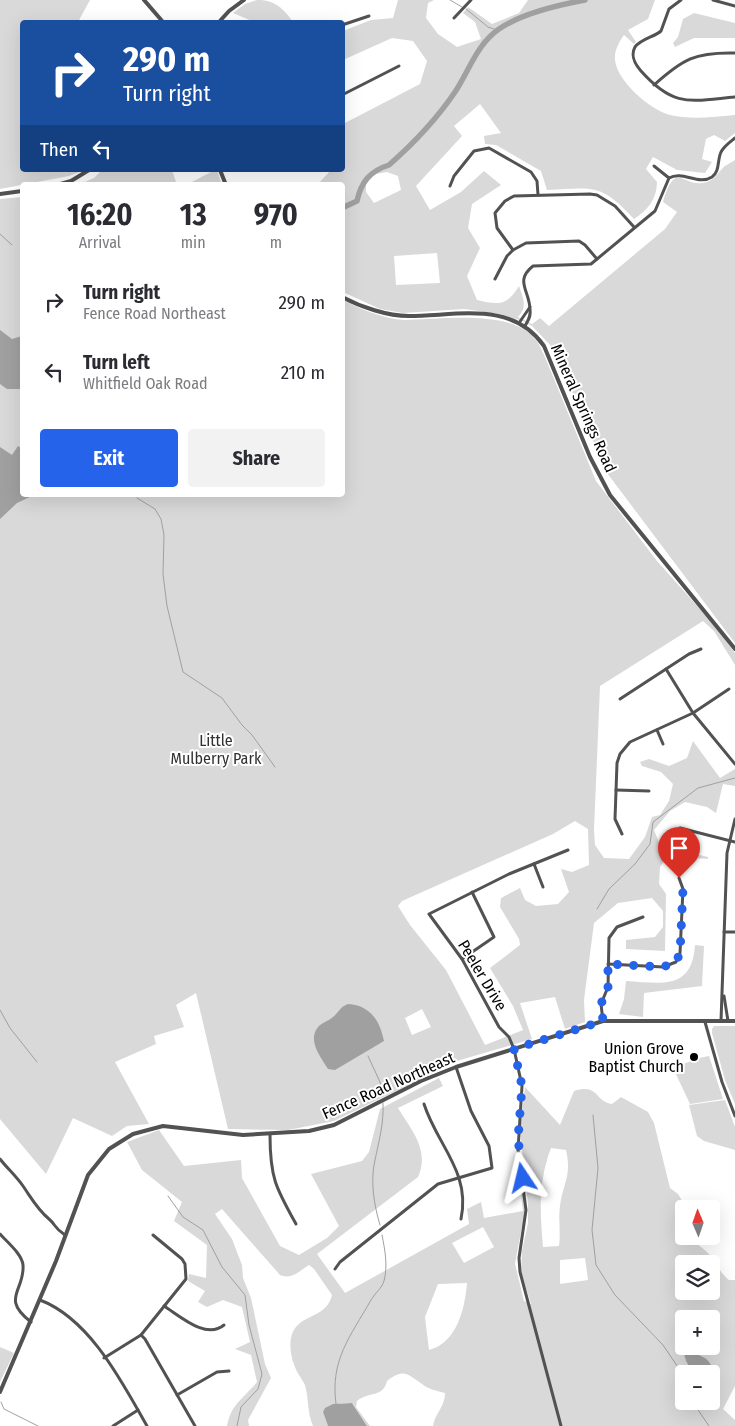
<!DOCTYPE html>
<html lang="en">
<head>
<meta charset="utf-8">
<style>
	:root { --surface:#fff; --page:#f2f2f3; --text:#2b2b33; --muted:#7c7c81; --accent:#2563eb }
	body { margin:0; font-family:"Fira Sans Condensed",sans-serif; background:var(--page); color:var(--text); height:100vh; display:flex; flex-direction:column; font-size:19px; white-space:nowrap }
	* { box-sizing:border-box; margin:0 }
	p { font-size:16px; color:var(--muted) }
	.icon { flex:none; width:28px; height:28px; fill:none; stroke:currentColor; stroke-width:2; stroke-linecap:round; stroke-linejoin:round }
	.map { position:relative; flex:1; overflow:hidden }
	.side { position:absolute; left:20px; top:182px; width:325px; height:315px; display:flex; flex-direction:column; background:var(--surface); border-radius:5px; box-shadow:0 5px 20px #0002 }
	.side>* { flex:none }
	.top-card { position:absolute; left:20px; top:20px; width:325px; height:152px; border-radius:5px; box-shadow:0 5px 20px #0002; background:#1a4fa0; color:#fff; overflow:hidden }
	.needle { width:32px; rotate:358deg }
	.tools { position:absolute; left:675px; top:1200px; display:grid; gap:10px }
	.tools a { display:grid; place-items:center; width:45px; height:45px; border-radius:5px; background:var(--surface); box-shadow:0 5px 20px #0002; font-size:25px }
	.pin { position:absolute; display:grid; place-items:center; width:42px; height:42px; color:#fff; margin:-51px -21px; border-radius:50% 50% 50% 0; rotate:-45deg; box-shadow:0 0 5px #0007 }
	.pin .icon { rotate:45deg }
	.me { position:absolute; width:55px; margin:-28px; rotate:350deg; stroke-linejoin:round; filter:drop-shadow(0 0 4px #0008) }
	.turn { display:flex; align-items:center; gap:18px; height:105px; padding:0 20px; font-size:22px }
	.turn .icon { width:65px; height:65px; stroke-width:2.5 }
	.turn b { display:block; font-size:35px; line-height:42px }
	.then { display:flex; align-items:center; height:48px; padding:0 20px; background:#0003; gap:10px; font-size:19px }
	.eta { display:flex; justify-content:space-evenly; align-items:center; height:85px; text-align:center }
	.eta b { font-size:30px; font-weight:700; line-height:35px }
	.cta { display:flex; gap:10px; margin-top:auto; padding:10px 20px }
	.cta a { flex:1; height:58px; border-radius:5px; background:var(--accent); color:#fff; font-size:20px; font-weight:700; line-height:58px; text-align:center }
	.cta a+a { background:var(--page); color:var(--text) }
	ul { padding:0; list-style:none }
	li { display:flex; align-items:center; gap:15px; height:70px; padding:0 20px }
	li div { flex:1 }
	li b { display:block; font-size:19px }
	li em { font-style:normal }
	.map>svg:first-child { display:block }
</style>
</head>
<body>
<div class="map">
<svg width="735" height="1426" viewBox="0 0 735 1426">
	<rect width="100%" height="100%" fill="#fff"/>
	<g fill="#d9d9d9" fill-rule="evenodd">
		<path d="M0 0H90L78 22H22V170L82 171 69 176 0 189Z"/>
		<path d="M257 0C275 0 283 8 293 22H254L233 13 245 4Z"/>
		<path d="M398 0H434L428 3 426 18 438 34 457 47 481 39 475 22 463 13 468 7 492 24 519 13 528 0H655L648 19 628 30 636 42 634 44 624 35C619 42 614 51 615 60 617 81 650 110 670 115 691 120 713 117 735 115V133L725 141 714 135 706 139 702 159 712 162 705 173 677 170 653 157 646 169 657 182C657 199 647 211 634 219 600 182 594 188 547 190L541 171 496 145 485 144 484 136 501 133 480 104 454 126 462 136 416 186 430 210 461 192 484 171 501 185 472 204 468 228 480 248 467 276 477 300C498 305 507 306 519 286 523 298 528 307 518 317L532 324 540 318 549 326 665 229 677 212 663 202C676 157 683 190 707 182 715 179 717 174 722 169 725 165 731 163 735 160V643L607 473 553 348 532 326 523 321 494 313 464 309 403 313 380 309 343 292 342 185H317L331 170H342L343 124 420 84 427 61 413 41 392 38 343 60V31L371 20 393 18ZM387 172 398 176 401 190 374 203 366 192V181L376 174ZM437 253 440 283 396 285 394 256Z"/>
		<path d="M694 13 735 23V38H694L675 47 673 43 678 37 683 19Z"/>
		<path d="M102 170H172L177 185H78L94 178Z"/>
		<path d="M215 170H217L222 185H186Z"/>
		<path d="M22 197V495H342L343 300C360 309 384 319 404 320 438 320 512 308 536 340 540 345 542 351 545 357L596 481 657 561 708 618 735 653V665L714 631 703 621 600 686 594 830 595 845 604 858 629 859 645 837 652 817 660 815 669 801 673 784 661 772 642 766 640 762 649 759 669 766 687 758 693 741 720 778 735 769V786L723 784 716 813 707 807 685 802 670 811 654 830 660 845 708 857V859L668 856 660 867 659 884 666 894 665 951 626 949V940L655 937 663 927V911L652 898 618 903 594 923 584 1000 585 1022 565 1029 555 997 520 1003 532 1039 460 1060 334 1121 288 1130 228 1129 196 993 176 1005 184 1027 154 1036 156 1044 115 1062 149 1124 127 1126 112 1136 73 1118 46 1174 0 1119V199ZM575 821 588 829 589 865 572 872 561 869 569 892 558 904 536 906 525 900 520 888 501 898 500 907 519 939 520 945 490 968 513 1006 523 1030 485 1045 446 970 410 925 398 906 402 901 553 834ZM422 1009 431 1027 412 1035 405 1018Z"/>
		<path d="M695 945 704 946 702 986 644 993 643 1017 619 1014 624 999 626 981C661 983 692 991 695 945Z"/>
		<path d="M714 1026H735V1104L725 1080 712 1033V1029Z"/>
		<path d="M709 1056 723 1099 690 1104 673 1068 699 1058Z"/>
		<path d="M439 1078 443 1086 398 1108C412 1131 430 1150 418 1177L317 1254 345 1293 469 1224 467 1209 481 1202 484 1218 523 1211 521 1194H524L526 1220 522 1226 515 1264 524 1301 531 1304 521 1272 522 1251 528 1223V1204L520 1131 525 1087 560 1125 574 1091C599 1083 594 1101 612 1104L621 1097 648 1112 654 1123 670 1188 678 1194 687 1209H684V1236H689C694 1243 701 1246 707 1252 716 1261 719 1272 729 1280H735V1386L723 1409 735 1420V1426H433C435 1413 445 1407 445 1393 437 1391 428 1389 422 1384 407 1374 404 1368 387 1381 383 1398 369 1391 357 1401L356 1407 370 1426H367L353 1404C341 1401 333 1405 323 1412L328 1426H313C307 1412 309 1399 305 1385 303 1381 301 1378 299 1375 291 1362 286 1339 296 1327 307 1314 327 1316 332 1295L314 1269 309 1265C299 1271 292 1280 280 1275L222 1209 215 1214 232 1239 242 1265 243 1278 251 1298 265 1364 271 1378 248 1420 249 1426H227C231 1404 243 1399 257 1382L251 1355 235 1349 250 1342 242 1307 223 1300 207 1307 198 1302 205 1291 188 1281 189 1274 206 1278 207 1245 174 1221 182 1202 142 1170 127 1142 159 1130 184 1166 241 1160 242 1178 280 1246 299 1255 327 1238 339 1226 311 1174 362 1161 369 1152 380 1109ZM551 1148 566 1150C572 1177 563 1182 560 1206 558 1219 561 1232 559 1246L543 1247C540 1212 538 1182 551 1148ZM483 1227 494 1247 464 1263 452 1243ZM585 1258 588 1280 560 1284V1260ZM684 1264H711V1291H684ZM467 1283C465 1308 457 1343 429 1350L425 1317 438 1284ZM684 1319H711V1346H684ZM683 1351C696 1354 708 1356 712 1370L707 1374H711V1401H684V1374H693L686 1361Z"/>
		<path d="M725 1100 735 1127V1150L704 1141 697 1136 689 1105Z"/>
		<path d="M0 1347 14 1353 0 1382Z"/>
	</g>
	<g fill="#a0a0a0">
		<path d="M0 330 12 339 22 336V389H7L0 384Z"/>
		<path d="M18 446 22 449V495H34L17 503 0 519V447L12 455Z"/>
		<path d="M348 1004C370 1005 380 1021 384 1041L335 1070 328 1069C321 1057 306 1040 319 1026 323 1022 329 1021 333 1017 339 1012 340 1007 348 1004Z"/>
		<path d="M683 1351C695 1354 713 1356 712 1372L693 1374 686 1361Z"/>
		<path d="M352 1403 367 1426H328L323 1412 325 1408 333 1404Z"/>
	</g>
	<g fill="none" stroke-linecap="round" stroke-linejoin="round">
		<g stroke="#a0a0a0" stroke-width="1">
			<path d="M450 0 462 7"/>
			<path d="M466 9 488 27 497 30"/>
			<path d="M0 234 12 245"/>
			<path d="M137 498 155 509 161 519 164 535 163 574 167 606 183 672 222 698 242 725 252 735 275 767"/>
			<path d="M597 909 609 889 635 864 650 844 653 822 698 788 735 778"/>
			<path d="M0 1010 10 1028 37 1062"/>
			<path d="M368 1056 380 1082 382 1095"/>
			<path d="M593 1115 598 1168 592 1230 596 1265 615 1295 663 1345 684 1376"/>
			<path d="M168 1196 183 1217 203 1230 222 1267 245 1295 249 1325 262 1374 258 1389 241 1407 237 1426"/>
			<path d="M380 1225C374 1205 370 1181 375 1160 379 1141 384 1123 383 1103"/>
			<path d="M692 1401 709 1426"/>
			<path d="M1 1402 4 1409 38 1426"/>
			<path d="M336 1404C330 1360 350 1337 371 1300 375 1293 382 1288 384 1281 388 1266 385 1250 382 1235"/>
		</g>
		<path stroke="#a0a0a0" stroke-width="5.5" d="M342 208 357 201C361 182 370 171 389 165 414 143 436 120 455 92 469 71 477 44 499 29 522 13 558 5 585 0"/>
		<g stroke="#525252" stroke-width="3">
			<path d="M681 0 669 9 661 31C654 37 641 39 635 47 630 56 635 64 641 71 674 108 690 101 735 97"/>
			<path d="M713 0 735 6"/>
			<path d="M454 18 471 0"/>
			<path d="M342 25 369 16"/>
			<path d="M654 85C683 59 695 52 735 53"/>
			<path d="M342 95 399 66"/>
			<path d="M654 166 669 178"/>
			<path d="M450 186 454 176 474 151 489 148 531 172 537 181 538 195"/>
			<path d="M513 250 497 228 495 213 505 201 514 196 590 194 597 195 615 206 634 227"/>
			<path d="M495 279 507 256 513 250 526 243 579 241 585 245 597 259"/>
			<path d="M519 323 530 307"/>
			<path d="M525 326C528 321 531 316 530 310 530 291 514 281 533 266L591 264 655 211 669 178C683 170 698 186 712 177 720 171 717 161 721 152 724 146 730 142 735 138"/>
			<path d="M666 669 693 713 735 764"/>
			<path d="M620 699 689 654 701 649"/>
			<path d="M657 730 663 744"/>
			<path d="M616 790 649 791"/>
			<path d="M680 828 735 842"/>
			<path d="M622 834 615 819 617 763 620 754 630 742 693 713 729 689"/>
			<path d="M534 864 543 887"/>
			<path d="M724 932H735"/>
			<path d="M462 959 494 937 472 892"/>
			<path d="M608 964 663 967 676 962 680 953 683 889 679 878"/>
			<path d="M724 996 728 1021"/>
			<path d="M603 1021 601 1004 608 987 609 938 617 927 643 917"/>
			<path d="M721 1021 727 853 735 819"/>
			<path d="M705 1022 722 1082 735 1116"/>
			<path d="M424 1104C437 1145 471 1172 461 1219"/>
			<path d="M270 1135C270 1178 276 1188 296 1224"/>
			<path d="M0 1159C7 1168 16 1176 23 1186 32 1199 37 1209 49 1219 56 1225 54 1228 65 1235"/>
			<path d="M0 1234C7 1242 22 1254 23 1265 25 1291 0 1298 31 1322"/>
			<path d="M335 1269 340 1262 438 1184 492 1168 489 1146 471 1111 456 1067"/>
			<path d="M40 1300C90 1319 122 1382 147 1426"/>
			<path d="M164 1306C180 1316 206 1340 224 1325"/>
			<path d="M141 1335 145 1339 195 1426"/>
			<path d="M104 1358 141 1335 186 1279 185 1264 182 1259 153 1235"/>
			<path d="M177 1395 217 1372 229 1371"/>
			<path d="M113 1426 138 1410"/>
			<path d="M561 1426 520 1272 519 1258 526 1210 518 1150 522 1086 514 1049 509 1037 499 1027 462 959 429 914 509 874 568 850"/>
		</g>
		<g stroke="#525252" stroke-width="4">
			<path d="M144 0 163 22"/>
			<path d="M219 22 229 11 244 0"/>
			<path d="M220 170 226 185"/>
			<path d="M57 185 71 181 89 170"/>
			<path d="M0 194 22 191"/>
			<path d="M342 297C361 307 387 316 409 316 457 316 512 300 544 346L590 457 610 495 735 649"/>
			<path d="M0 1392 56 1261 88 1175 109 1149 133 1134 163 1126 243 1135 309 1131 334 1125 421 1081 456 1067 603 1021H735"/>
		</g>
	</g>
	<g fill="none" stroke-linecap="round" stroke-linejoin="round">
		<path stroke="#2563eb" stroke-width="9" stroke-dasharray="0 16.2" d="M523 1178 518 1139 522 1086 514 1049 603 1021 601 1004 608 987V964L663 967 676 962 680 953 683 889 679 878"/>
	</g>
	<circle fill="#000" stroke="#fff" stroke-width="2" cx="694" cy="1057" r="5"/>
	<g text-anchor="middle" stroke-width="4" stroke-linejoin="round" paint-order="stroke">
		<g font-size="16" fill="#000" stroke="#fff">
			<text transform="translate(584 408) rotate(66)" y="6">Mineral Springs Road</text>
			<text transform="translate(483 975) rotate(59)" y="6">Peeler Drive</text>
			<text transform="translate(388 1085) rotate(-24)" y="6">Fence Road Northeast</text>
		</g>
		<g font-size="16" fill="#303030" stroke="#fff">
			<text x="216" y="746">Little<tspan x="216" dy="18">Mulberry Park</tspan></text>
		</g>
		<g font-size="16" fill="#000" stroke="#fff" text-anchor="end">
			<text x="684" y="1054">Union Grove<tspan x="684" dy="18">Baptist Church</tspan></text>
		</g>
	</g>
</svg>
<div class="tools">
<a><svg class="needle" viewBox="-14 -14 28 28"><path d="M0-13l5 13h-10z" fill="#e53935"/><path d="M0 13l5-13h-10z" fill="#7c7c81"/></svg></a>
<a><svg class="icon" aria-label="layers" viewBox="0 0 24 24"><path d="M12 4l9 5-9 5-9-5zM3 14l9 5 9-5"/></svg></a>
<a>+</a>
<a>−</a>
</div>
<div class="pin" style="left:679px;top:878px;background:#d93025"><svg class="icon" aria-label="arrive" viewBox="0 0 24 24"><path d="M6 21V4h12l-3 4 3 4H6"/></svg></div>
<svg class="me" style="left:523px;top:1178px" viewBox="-20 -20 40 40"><path d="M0-17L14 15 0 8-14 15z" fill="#2563eb" stroke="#fff" stroke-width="4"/></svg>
<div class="top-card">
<div class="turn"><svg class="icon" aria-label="right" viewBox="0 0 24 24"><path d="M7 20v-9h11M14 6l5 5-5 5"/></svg><div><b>290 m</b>Turn right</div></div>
<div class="then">Then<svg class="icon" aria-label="left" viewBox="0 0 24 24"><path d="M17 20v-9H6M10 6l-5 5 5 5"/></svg></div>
</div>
<section class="side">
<div class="eta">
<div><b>16:20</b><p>Arrival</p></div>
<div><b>13</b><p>min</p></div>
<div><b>970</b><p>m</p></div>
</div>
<ul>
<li><svg class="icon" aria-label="right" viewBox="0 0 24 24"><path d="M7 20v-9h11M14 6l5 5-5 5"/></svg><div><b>Turn right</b><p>Fence Road Northeast</p></div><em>290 m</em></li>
<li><svg class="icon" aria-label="left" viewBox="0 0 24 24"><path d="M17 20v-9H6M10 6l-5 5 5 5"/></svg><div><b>Turn left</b><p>Whitfield Oak Road</p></div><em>210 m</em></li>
</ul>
<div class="cta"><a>Exit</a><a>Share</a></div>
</section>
</div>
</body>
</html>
